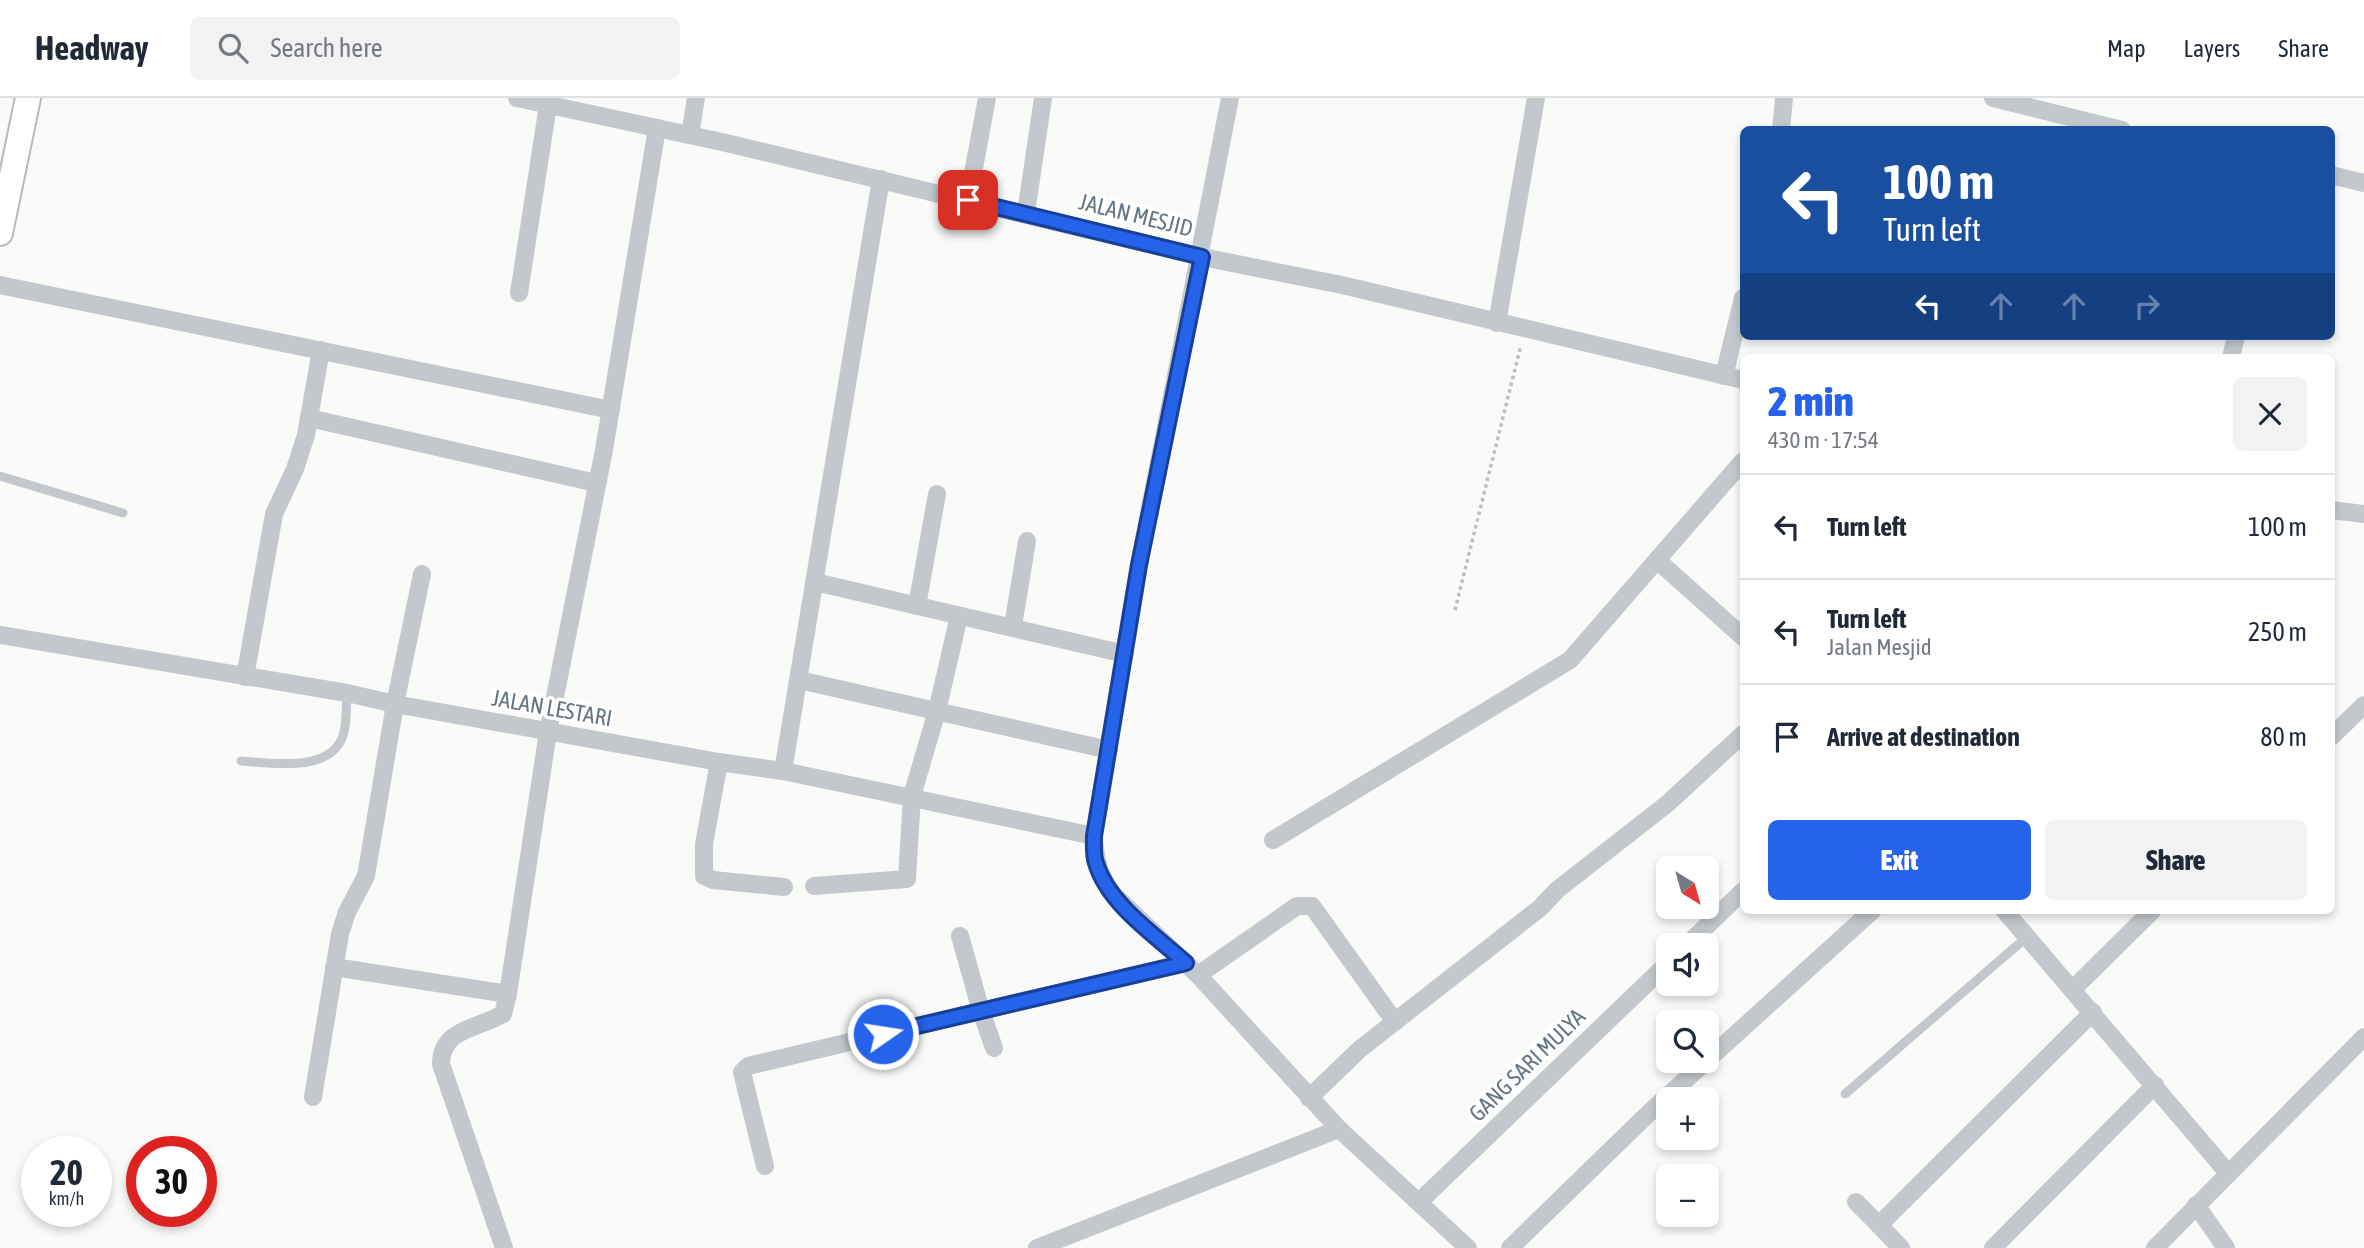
<!DOCTYPE html>
<html lang="en">
<head>
<meta charset="utf-8">
<style>
	:root { --surface:#fff; --page:#f2f2f3; --text:#1f2937; --muted:#747a83; --line:#e0e1e3; --accent:#2563eb }
	body { margin:0; font-family:"Asap Condensed",sans-serif; background:var(--page); color:var(--text); height:100vh; display:flex; flex-direction:column; font-size:26px; white-space:nowrap }
	* { box-sizing:border-box; margin:0 }
	p { font-size:23px; color:var(--muted) }
	.icon { flex:none; width:38px; height:38px; fill:none; stroke:currentColor; stroke-width:2; stroke-linecap:round; stroke-linejoin:round }
	.map { position:relative; flex:1; overflow:hidden }
	.details { position:absolute; left:1740px; top:256px; width:595px; height:560px; display:flex; flex-direction:column; background:var(--surface); border-radius:10px; box-shadow:0 4px 10px #0003 }
	.details>* { flex:none }
	.hud { position:absolute; left:1740px; top:28px; width:595px; height:214px; border-radius:10px; box-shadow:0 4px 10px #0003; background:#1a4fa0; color:#fff; overflow:hidden }
	.needle { width:46px; rotate:143deg }
	.buttons { position:absolute; left:1656px; top:758px; display:grid; gap:14px }
	.buttons a { display:grid; place-items:center; width:63px; height:63px; border-radius:10px; background:var(--surface); box-shadow:0 4px 10px #0003; font-size:35px }
	.speed { position:absolute; left:21px; top:1038px; display:flex; gap:14px; font-size:35px; font-weight:700; text-align:center }
	.speed>* { display:grid; place-content:center; width:91px; height:91px; border-radius:50%; background:var(--surface); box-shadow:0 4px 10px #0003; line-height:1 }
	.speed small { font-size:18px; font-weight:400 }
	.speed .limit { border:10px solid #d22; background:#fff; color:#111 }
	.pin { position:absolute; display:grid; place-items:center; width:60px; height:60px; color:#fff; margin:-30px; border-radius:14px; box-shadow:0 4px 10px #0006 }
	.me { position:absolute; width:77px; margin:-38px; rotate:77deg; stroke-linejoin:round; filter:drop-shadow(0 0 5px #0008) }
	.turn { display:flex; align-items:center; gap:24px; height:147px; padding:0 28px; font-size:32px }
	.turn .icon { width:91px; height:91px; stroke-width:2.5 }
	.turn b { display:block; font-size:49px; line-height:60px }
	.lanes { display:flex; align-items:center; height:66px; padding:0 28px; background:#0003; justify-content:center; gap:35px; direction:ltr }
	.lanes .off { opacity:.35 }
	.round { display:grid; place-items:center; flex:none; width:74px; height:74px; border-radius:10px; background:var(--page) }
	.overview { display:flex; align-items:center; justify-content:space-between; height:119px; padding:0 28px }
	h1 { font-size:42px; font-weight:800; line-height:52px; color:var(--accent) }
	.action { display:flex; gap:14px; margin-top:auto; padding:14px 28px }
	.action a { flex:1; height:80px; border-radius:10px; background:var(--accent); color:#fff; font-size:28px; font-weight:800; line-height:80px; text-align:center }
	.action a+a { background:var(--page); color:var(--text) }
	ul { padding:0; list-style:none }
	li { display:flex; align-items:center; gap:21px; height:105px; padding:0 28px; border-top:2px solid var(--line) }
	li div { flex:1 }
	li b { display:block; font-size:26px }
	li em { font-style:normal }
	header { display:flex; align-items:center; gap:42px; box-sizing:border-box; height:98px; padding:0 35px; background:var(--surface); border-bottom:2px solid var(--line) }
	header strong { font-size:33px }
	nav { display:flex; gap:38px; margin-inline-start:auto; font-size:24px }
	.search { width:490px; height:63px; background:var(--page); display:flex; align-items:center; gap:18px; box-sizing:border-box; padding:0 24px; border-radius:10px; color:var(--muted); font-size:26px }
	.map>svg:first-child { display:block }
</style>
</head>
<body>
<header>
<strong>Headway</strong>
<div class="search"><svg class="icon" aria-label="search" viewBox="0 0 24 24"><circle cx="10" cy="10" r="6"/><path d="M15 15l6 6"/></svg>Search here</div>
<nav><a>Map</a><a>Layers</a><a>Share</a></nav>
</header>
<div class="map">
<svg width="2364" height="1150" viewBox="0 0 2364 1150">
	<rect width="100%" height="100%" fill="#fafaf8"/>
	<g fill="none" stroke-linecap="round" stroke-linejoin="round">
		<g stroke="#b3babf" stroke-width="28">
			<path id="secondary" d="M0 135 28 0"/>
		</g>
		<path stroke="#bbbfc2" stroke-width="3.5" stroke-dasharray="3.5 3.5" stroke-linecap="butt" d="M1455 512 1521 247"/>
		<g stroke="#c3c8cc" stroke-width="9">
			<path d="M0 378 123 415"/>
			<path d="M241 663C272 665 334 676 344 634 347 622 346 607 347 595"/>
			<path d="M1845 996 2028 838"/>
		</g>
		<g stroke="#c3c8cc" stroke-width="18">
			<path d="M517 0 722 44 1202 159 1342 187 1743 282"/>
			<path d="M1230 0 1139 467 1094 738C1095 762 1099 777 1113 796L1198 877 1339 1031 1468 1150"/>
			<path d="M1993 0 2122 32"/>
			<path d="M1781 32 1784 0"/>
			<path d="M690 37 696 0"/>
			<path d="M2331 77 2364 85"/>
			<path d="M968 102 987 0"/>
			<path d="M1026 115 1043 0"/>
			<path d="M0 187 611 312"/>
			<path d="M519 195 548 7"/>
			<path d="M1497 225 1536 0"/>
			<path d="M2231 259 2236 238"/>
			<path d="M1724 278 1743 200"/>
			<path d="M309 320 596 385"/>
			<path d="M2331 412 2364 416"/>
			<path d="M1657 462 1743 539"/>
			<path d="M815 484 1125 556"/>
			<path d="M917 508 937 396"/>
			<path d="M1013 528 1027 443"/>
			<path d="M0 537 347 595 395 606 719 664 783 673 1094 738"/>
			<path d="M245 579 274 416 295 371 306 337 321 252"/>
			<path d="M799 582 1109 652"/>
			<path d="M2331 639 2364 607"/>
			<path d="M719 664 704 746V778L713 782 784 789"/>
			<path d="M783 673 881 81"/>
			<path d="M1273 742 1570 562 1743 363"/>
			<path d="M814 788 907 781 912 698 937 613 959 518"/>
			<path d="M2004 812 2228 1075"/>
			<path d="M1687 847 1743 793"/>
			<path d="M334 869 508 896"/>
			<path d="M1198 877 1297 808H1312L1395 924"/>
			<path d="M2073 891 2153 812"/>
			<path d="M994 950 981 913 1186 865"/>
			<path d="M313 999 340 836 347 814 366 778 395 606 422 476"/>
			<path d="M1309 1000 1360 951 1540 810 1557 792 1667 706 1743 636"/>
			<path d="M765 1068 742 974 748 968 981 913 960 838"/>
			<path d="M1419 1104 1668 865"/>
			<path d="M1856 1104 1879 1127"/>
			<path d="M2196 1107 2226 1150"/>
			<path d="M504 1150 441 966C441 931 477 931 503 916L508 896 548 634 604 352 657 30"/>
			<path d="M1037 1150 1339 1031"/>
			<path d="M1510 1150 1651 1013 1873 812"/>
			<path d="M1901 1150 1879 1127 2093 914"/>
			<path d="M1993 1150 2155 987"/>
			<path d="M2155 1150 2364 939"/>
		</g>
		<use href="#secondary" stroke="#fff" stroke-width="24"/>
	</g>
	<g fill="none" stroke-linecap="round" stroke-linejoin="round">
		<g stroke="#184099" stroke-width="18">
			<path id="route" d="M883 936 1186 865C1156 838 1108 806 1096 765 1093 757 1094 747 1094 738L1139 467 1202 159 968 102"/>
		</g>
		<use href="#route" stroke="#2563eb" stroke-width="12"/>
	</g>
	<g text-anchor="middle" stroke-width="7" stroke-linejoin="round" paint-order="stroke">
		<g font-size="23" fill="#657683" stroke="#fff">
			<text transform="translate(1136 117) rotate(14)" y="8">JALAN MESJID</text>
			<text transform="translate(552 610) rotate(10)" y="8">JALAN LESTARI</text>
			<text transform="translate(1527 967) rotate(-44)" y="8">GANG SARI MULYA</text>
		</g>
	</g>
</svg>
<div class="buttons">
<a><svg class="needle" viewBox="-14 -14 28 28"><path d="M0-13l5 13h-10z" fill="#e53935"/><path d="M0 13l5-13h-10z" fill="#747a83"/></svg></a>
<a><svg class="icon" aria-label="sound" viewBox="0 0 24 24"><path d="M4 9h4l5-4v14l-5-4H4zM17 9q2 3 0 6"/></svg></a>
<a><svg class="icon" aria-label="search" viewBox="0 0 24 24"><circle cx="10" cy="10" r="6"/><path d="M15 15l6 6"/></svg></a>
<a>+</a>
<a>−</a>
</div>
<div class="speed"><div>20<small>km/h</small></div><div class="limit">30</div></div>
<div class="pin" style="left:968px;top:102px;background:#d93025"><svg class="icon" aria-label="arrive" viewBox="0 0 24 24"><path d="M6 21V4h12l-3 4 3 4H6"/></svg></div>
<svg class="me" style="left:883px;top:936px" viewBox="-20 -20 40 40"><circle r="17" fill="#2563eb" stroke="#fff" stroke-width="3"/><path d="M0-11L8 9 0 5-8 9z" fill="#fff"/></svg>
<div class="hud">
<div class="turn"><svg class="icon" aria-label="left" viewBox="0 0 24 24"><path d="M17 20v-9H6M10 6l-5 5 5 5"/></svg><div><b>100 m</b>Turn left</div></div>
<div class="lanes"><svg class="icon" aria-label="left" viewBox="0 0 24 24"><path d="M17 20v-9H6M10 6l-5 5 5 5"/></svg><svg class="icon off" aria-label="ahead" viewBox="0 0 24 24"><path d="M12 20V5M6 11l6-6 6 6"/></svg><svg class="icon off" aria-label="ahead" viewBox="0 0 24 24"><path d="M12 20V5M6 11l6-6 6 6"/></svg><svg class="icon off" aria-label="right" viewBox="0 0 24 24"><path d="M7 20v-9h11M14 6l5 5-5 5"/></svg></div>
</div>
<section class="details">
<div class="overview"><div><h1>2 min</h1><p>430 m · 17:54</p></div><a class="round"><svg class="icon" aria-label="close" viewBox="0 0 24 24"><path d="M6 6l12 12M18 6L6 18"/></svg></a></div>
<ul>
<li><svg class="icon" aria-label="left" viewBox="0 0 24 24"><path d="M17 20v-9H6M10 6l-5 5 5 5"/></svg><div><b>Turn left</b></div><em>100 m</em></li>
<li><svg class="icon" aria-label="left" viewBox="0 0 24 24"><path d="M17 20v-9H6M10 6l-5 5 5 5"/></svg><div><b>Turn left</b><p>Jalan Mesjid</p></div><em>250 m</em></li>
<li><svg class="icon" aria-label="arrive" viewBox="0 0 24 24"><path d="M6 21V4h12l-3 4 3 4H6"/></svg><div><b>Arrive at destination</b></div><em>80 m</em></li>
</ul>
<div class="action"><a>Exit</a><a>Share</a></div>
</section>
</div>
</body>
</html>
